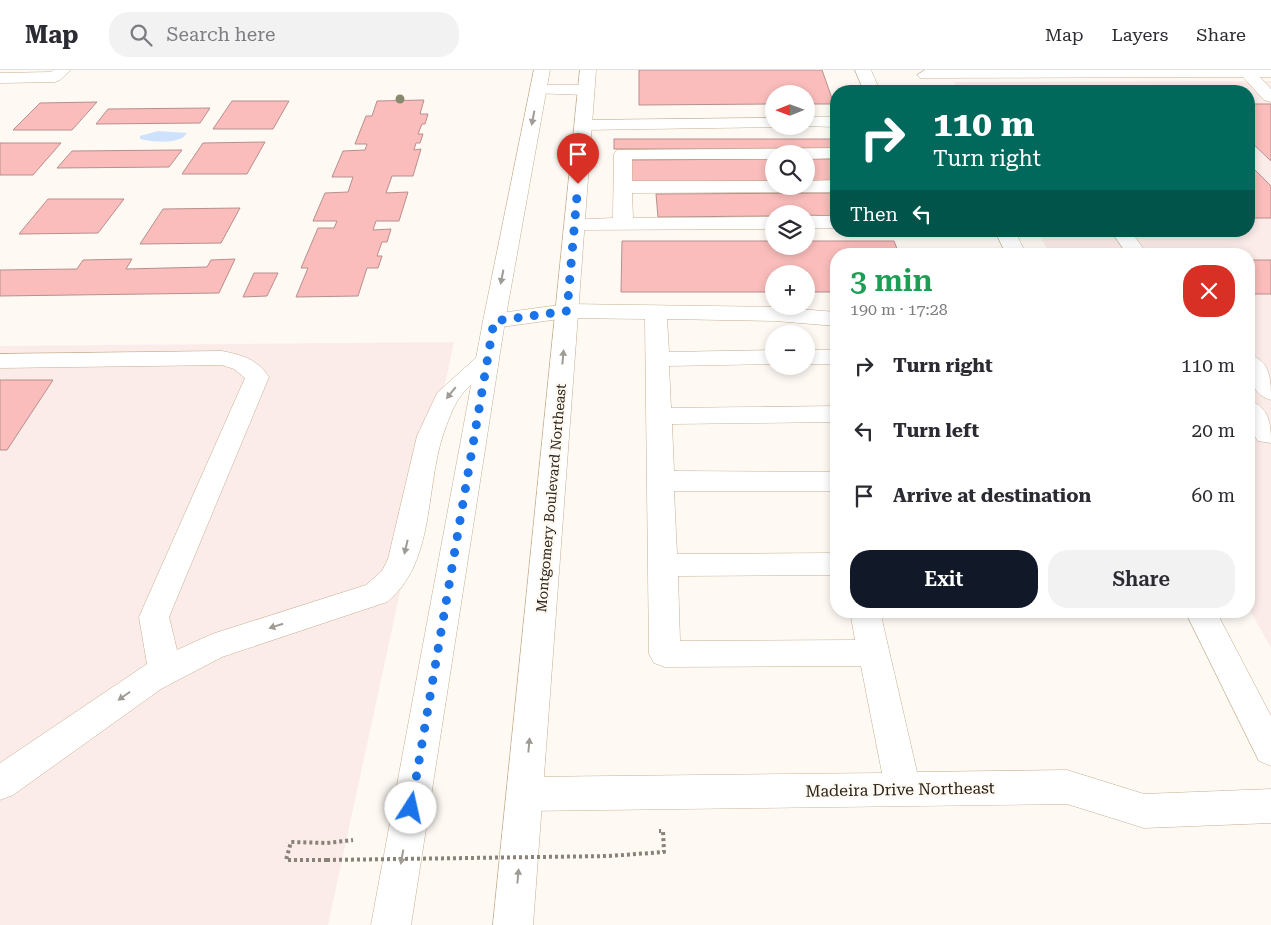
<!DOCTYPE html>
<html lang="en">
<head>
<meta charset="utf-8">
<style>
	:root { --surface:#fff; --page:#f2f2f3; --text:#2b2b33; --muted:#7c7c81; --line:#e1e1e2; --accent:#111827 }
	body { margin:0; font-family:"Roboto Serif",serif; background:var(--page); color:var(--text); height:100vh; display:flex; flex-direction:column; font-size:19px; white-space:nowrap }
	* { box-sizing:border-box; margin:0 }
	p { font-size:16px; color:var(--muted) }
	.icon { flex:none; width:28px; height:28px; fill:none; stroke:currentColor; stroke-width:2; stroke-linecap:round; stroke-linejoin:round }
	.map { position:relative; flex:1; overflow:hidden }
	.details { position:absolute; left:830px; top:178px; width:425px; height:370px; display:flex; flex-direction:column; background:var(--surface); border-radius:20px; box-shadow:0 2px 8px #0003 }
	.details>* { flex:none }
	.banner { position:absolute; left:830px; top:15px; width:425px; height:152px; border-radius:20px; box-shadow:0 2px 8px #0003; background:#00695c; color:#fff; overflow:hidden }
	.needle { width:32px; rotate:269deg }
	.buttons { position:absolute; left:765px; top:15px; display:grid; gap:10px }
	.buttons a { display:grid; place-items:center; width:50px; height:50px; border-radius:50%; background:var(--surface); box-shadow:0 2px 8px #0003; font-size:25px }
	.pin { position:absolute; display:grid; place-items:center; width:42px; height:42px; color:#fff; margin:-51px -21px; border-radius:50% 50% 50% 0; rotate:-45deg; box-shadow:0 0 5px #0007 }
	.pin .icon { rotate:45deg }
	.me { position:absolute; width:55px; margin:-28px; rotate:10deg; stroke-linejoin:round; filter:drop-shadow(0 0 4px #0008) }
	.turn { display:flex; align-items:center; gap:18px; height:105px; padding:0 20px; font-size:22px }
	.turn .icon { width:65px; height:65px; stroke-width:2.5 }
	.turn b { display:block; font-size:35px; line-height:42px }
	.then { display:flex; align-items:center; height:48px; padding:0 20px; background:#0003; gap:10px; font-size:19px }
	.round { display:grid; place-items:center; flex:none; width:52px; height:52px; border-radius:20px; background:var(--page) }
	.headline { display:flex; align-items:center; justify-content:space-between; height:85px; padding:0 20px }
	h1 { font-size:30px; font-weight:600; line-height:38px; color:#1e9e55 }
	.primary-button { display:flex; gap:10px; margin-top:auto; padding:10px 20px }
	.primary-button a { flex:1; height:58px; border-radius:20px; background:var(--accent); color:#fff; font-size:20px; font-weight:600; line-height:58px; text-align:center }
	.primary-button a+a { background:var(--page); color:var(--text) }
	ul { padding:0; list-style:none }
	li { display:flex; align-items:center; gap:15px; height:65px; padding:0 20px }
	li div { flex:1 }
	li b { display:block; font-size:19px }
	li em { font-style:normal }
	header { display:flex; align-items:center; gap:30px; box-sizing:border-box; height:70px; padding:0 25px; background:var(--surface); border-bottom:1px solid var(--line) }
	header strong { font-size:24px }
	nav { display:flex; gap:28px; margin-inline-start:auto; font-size:18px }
	.search { width:350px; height:45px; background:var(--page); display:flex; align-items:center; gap:12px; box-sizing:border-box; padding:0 18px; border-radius:20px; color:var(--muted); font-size:19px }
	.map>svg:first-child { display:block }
</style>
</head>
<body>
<header>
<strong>Map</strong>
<div class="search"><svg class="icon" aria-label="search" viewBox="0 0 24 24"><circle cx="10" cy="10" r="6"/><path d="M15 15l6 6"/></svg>Search here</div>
<nav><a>Map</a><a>Layers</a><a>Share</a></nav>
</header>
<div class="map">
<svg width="1271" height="855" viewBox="0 0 1271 855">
	<rect width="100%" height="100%" fill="#fef9f3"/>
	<g fill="#fcece9">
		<path d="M1271 11V578L1249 539V184H1050L1037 161H1249V21H959L954 12Z"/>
		<path d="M454 272 328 855H0V276Z"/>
	</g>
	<path fill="#cee2fd" d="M158 61 187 63C180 75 152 72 140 69V66Z"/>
	<g fill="#fabdbb" stroke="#b78f8d">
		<path d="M639 0H822L834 34H806V24H774V34L639 35Z"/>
		<path d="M424 30 420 44H428L425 54H422L418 64H423L420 73H416L414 80 421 79 413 106H392L386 123 408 122 399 151H376L373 160 391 159 387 172H382L377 186H382L378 198H367L358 226 296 227 308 198H301L318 158H334L337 151H313L325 123 348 122 353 107H332L343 81 365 80 367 74H355L366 46H372L377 31Z"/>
		<path d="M232 31H289L273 59H213Z"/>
		<path d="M97 32 72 60H13L40 33Z"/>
		<path d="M1249 34H1271V91L1249 70Z"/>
		<path d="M210 38 200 53 96 54 108 39Z"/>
		<rect x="614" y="69" width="222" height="10"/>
		<path d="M265 72 247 104H182L203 73Z"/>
		<path d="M0 73H61L33 105H0Z"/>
		<path d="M182 80 169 97 57 98 72 81Z"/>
		<path d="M774 89V111L631 112V90Z"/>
		<path d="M806 89H836V110L806 111Z"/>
		<path d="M1249 94 1271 116V148H1251L1249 146Z"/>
		<path d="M836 123V146L774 144V146L658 147 656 124Z"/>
		<path d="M48 129H124L98 163 19 164Z"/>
		<path d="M240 138 221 173 140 174 163 139Z"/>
		<path d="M622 171H774V176H806V171H894L899 184H836V222H806V204H774V222H621Z"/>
		<path d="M132 189 126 199 207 197 211 190 235 189 219 223 0 226V200L77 199 83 190Z"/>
		<rect x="1249" y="190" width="22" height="34"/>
		<path d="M254 203H278L267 226 243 227Z"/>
		<path d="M0 310H53L7 380H0Z"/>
	</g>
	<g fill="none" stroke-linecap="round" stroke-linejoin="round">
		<g stroke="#c5af90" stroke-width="1">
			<g id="minor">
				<path d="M54 0H71L60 10 55 12 0 13V3L51 2Z"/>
				<path d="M855 0H871L880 21H864Z"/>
				<path d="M925 0H1271V7H1260L1271 19V32L1264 30 1243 7 920 8 917 5Z"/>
				<path d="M538 15H586L594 20 586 25 532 23 530 20 532 17Z"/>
				<path d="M806 47H836V57L803 56H806Z"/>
				<path d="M774 48V56L780 57 583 60 577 59 575 55 577 51 583 50Z"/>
				<path d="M836 78V88L806 89V84H774V89H632V111H774V116H806V111L836 110V122L632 123 633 148 774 147V159L574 160 567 158 564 154 567 150 613 148 614 84 617 80Z"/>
				<rect x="806" y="146" width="30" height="12"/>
				<path d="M995 161H1015L1026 184H1006Z"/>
				<path d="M1111 161H1131L1147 184H1127Z"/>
				<path d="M567 234 775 237 836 242V256L775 251 667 249 669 282 774 280V294L669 296 671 338 836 336V352L672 354 674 401 836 402V421H674L677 484 836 483V505L678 506 680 571 855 570 850 541H880L917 702 1067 700 1144 724 1271 719V753L1144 758 1067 734 525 741 512 736 507 724 512 712 525 707 882 703 861 596 665 597 654 593 649 584 645 249 567 248 494 258 486 256 483 251 486 246 494 244Z"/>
				<rect x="806" y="280" width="30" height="14"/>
				<path d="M222 281C242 285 257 289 269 307L169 547 177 580 212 564 366 515 382 501 388 489 417 366 437 323 479 285 487 283 495 285 499 290C489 305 470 312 460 327 453 336 447 354 443 365 425 420 435 493 387 532L222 587 161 619 13 725 0 730V693L147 594 139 547 245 308 234 299 222 295 0 298V284Z"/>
				<path d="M1249 285C1271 290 1271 311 1271 330 1250 324 1248 303 1249 285Z"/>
				<path d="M1249 331C1269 336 1271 354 1271 373L1258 371 1249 358Z"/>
				<path d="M1185 541H1216L1271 646V696L1259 691Z"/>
			</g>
		</g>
		<g stroke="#c5af90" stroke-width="1">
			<g id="major">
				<path d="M534 0H550L505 251 411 855H371L483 251Z"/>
				<path d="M580 0H596L533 855H493Z"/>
			</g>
		</g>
		<g stroke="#898278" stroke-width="4" stroke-dasharray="3 3" stroke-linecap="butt">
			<path d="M609 786 664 782 663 761H659"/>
			<path d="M327 790H286L291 772 327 773 353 770"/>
		</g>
		<use href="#minor" fill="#fff" fill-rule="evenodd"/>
		<use href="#major" fill="#fff" fill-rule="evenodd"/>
		<path stroke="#898278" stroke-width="4" stroke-dasharray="3 3" stroke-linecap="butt" d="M327 790 609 786"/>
	</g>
	<circle fill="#898970" cx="400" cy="29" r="4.5"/>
	<defs><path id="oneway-solid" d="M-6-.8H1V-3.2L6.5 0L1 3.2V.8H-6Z" transform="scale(1.25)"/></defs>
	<g fill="#9f9b95">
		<use href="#oneway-solid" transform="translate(533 48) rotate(101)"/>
		<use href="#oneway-solid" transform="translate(502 207) rotate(101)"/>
		<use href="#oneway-solid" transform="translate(563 287) rotate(-85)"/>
		<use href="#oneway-solid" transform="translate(451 323) rotate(129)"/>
		<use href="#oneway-solid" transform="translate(406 477) rotate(103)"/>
		<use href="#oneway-solid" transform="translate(276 556) rotate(162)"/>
		<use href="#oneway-solid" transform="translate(124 626) rotate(145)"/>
		<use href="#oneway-solid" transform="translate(529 675) rotate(-85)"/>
		<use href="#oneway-solid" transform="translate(402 787) rotate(100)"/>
		<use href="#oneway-solid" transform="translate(518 806) rotate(-85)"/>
	</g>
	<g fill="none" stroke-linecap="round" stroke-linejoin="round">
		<path stroke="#1a73e8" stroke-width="9" stroke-dasharray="0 16.2" d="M411 738 494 251 567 241 578 114"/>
	</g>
	<g text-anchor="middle" stroke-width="4.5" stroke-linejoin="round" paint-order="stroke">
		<g font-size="14" fill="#292014" stroke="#fef9f3">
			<text transform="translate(551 428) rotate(-85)" y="5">Montgomery Boulevard Northeast</text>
		</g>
		<g font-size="16" fill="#292014" stroke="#fef9f3">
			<text transform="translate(900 719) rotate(-1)" y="6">Madeira Drive Northeast</text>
		</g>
	</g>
</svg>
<div class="buttons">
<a><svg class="needle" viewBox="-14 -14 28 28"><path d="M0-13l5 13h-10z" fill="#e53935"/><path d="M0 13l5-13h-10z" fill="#7c7c81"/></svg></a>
<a><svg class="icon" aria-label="search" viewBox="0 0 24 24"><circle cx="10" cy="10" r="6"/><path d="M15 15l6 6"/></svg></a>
<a><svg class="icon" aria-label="layers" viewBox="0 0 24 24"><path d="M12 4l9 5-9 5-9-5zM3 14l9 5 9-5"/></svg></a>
<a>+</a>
<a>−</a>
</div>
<div class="pin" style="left:578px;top:114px;background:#d93025"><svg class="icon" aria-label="arrive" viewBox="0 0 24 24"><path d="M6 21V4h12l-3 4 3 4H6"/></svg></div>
<svg class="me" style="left:411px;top:738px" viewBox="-20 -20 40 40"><circle r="19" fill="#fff"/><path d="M0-13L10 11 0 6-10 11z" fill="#1a73e8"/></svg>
<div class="banner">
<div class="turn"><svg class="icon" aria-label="right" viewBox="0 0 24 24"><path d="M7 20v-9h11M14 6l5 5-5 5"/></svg><div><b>110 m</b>Turn right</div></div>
<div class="then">Then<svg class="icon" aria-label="left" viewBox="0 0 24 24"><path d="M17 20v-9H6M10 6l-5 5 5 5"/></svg></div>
</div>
<section class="details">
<div class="headline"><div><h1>3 min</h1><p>190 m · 17:28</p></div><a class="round" style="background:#d93025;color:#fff"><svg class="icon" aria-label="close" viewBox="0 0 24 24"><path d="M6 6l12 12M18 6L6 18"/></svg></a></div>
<ul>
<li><svg class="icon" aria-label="right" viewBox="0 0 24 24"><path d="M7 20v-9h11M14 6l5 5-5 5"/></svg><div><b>Turn right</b></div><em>110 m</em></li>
<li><svg class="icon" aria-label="left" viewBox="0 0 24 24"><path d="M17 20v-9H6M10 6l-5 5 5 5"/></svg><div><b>Turn left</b></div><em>20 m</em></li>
<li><svg class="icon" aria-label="arrive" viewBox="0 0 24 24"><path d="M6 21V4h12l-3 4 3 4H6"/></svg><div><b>Arrive at destination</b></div><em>60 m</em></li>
</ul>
<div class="primary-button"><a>Exit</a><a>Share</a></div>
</section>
</div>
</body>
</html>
